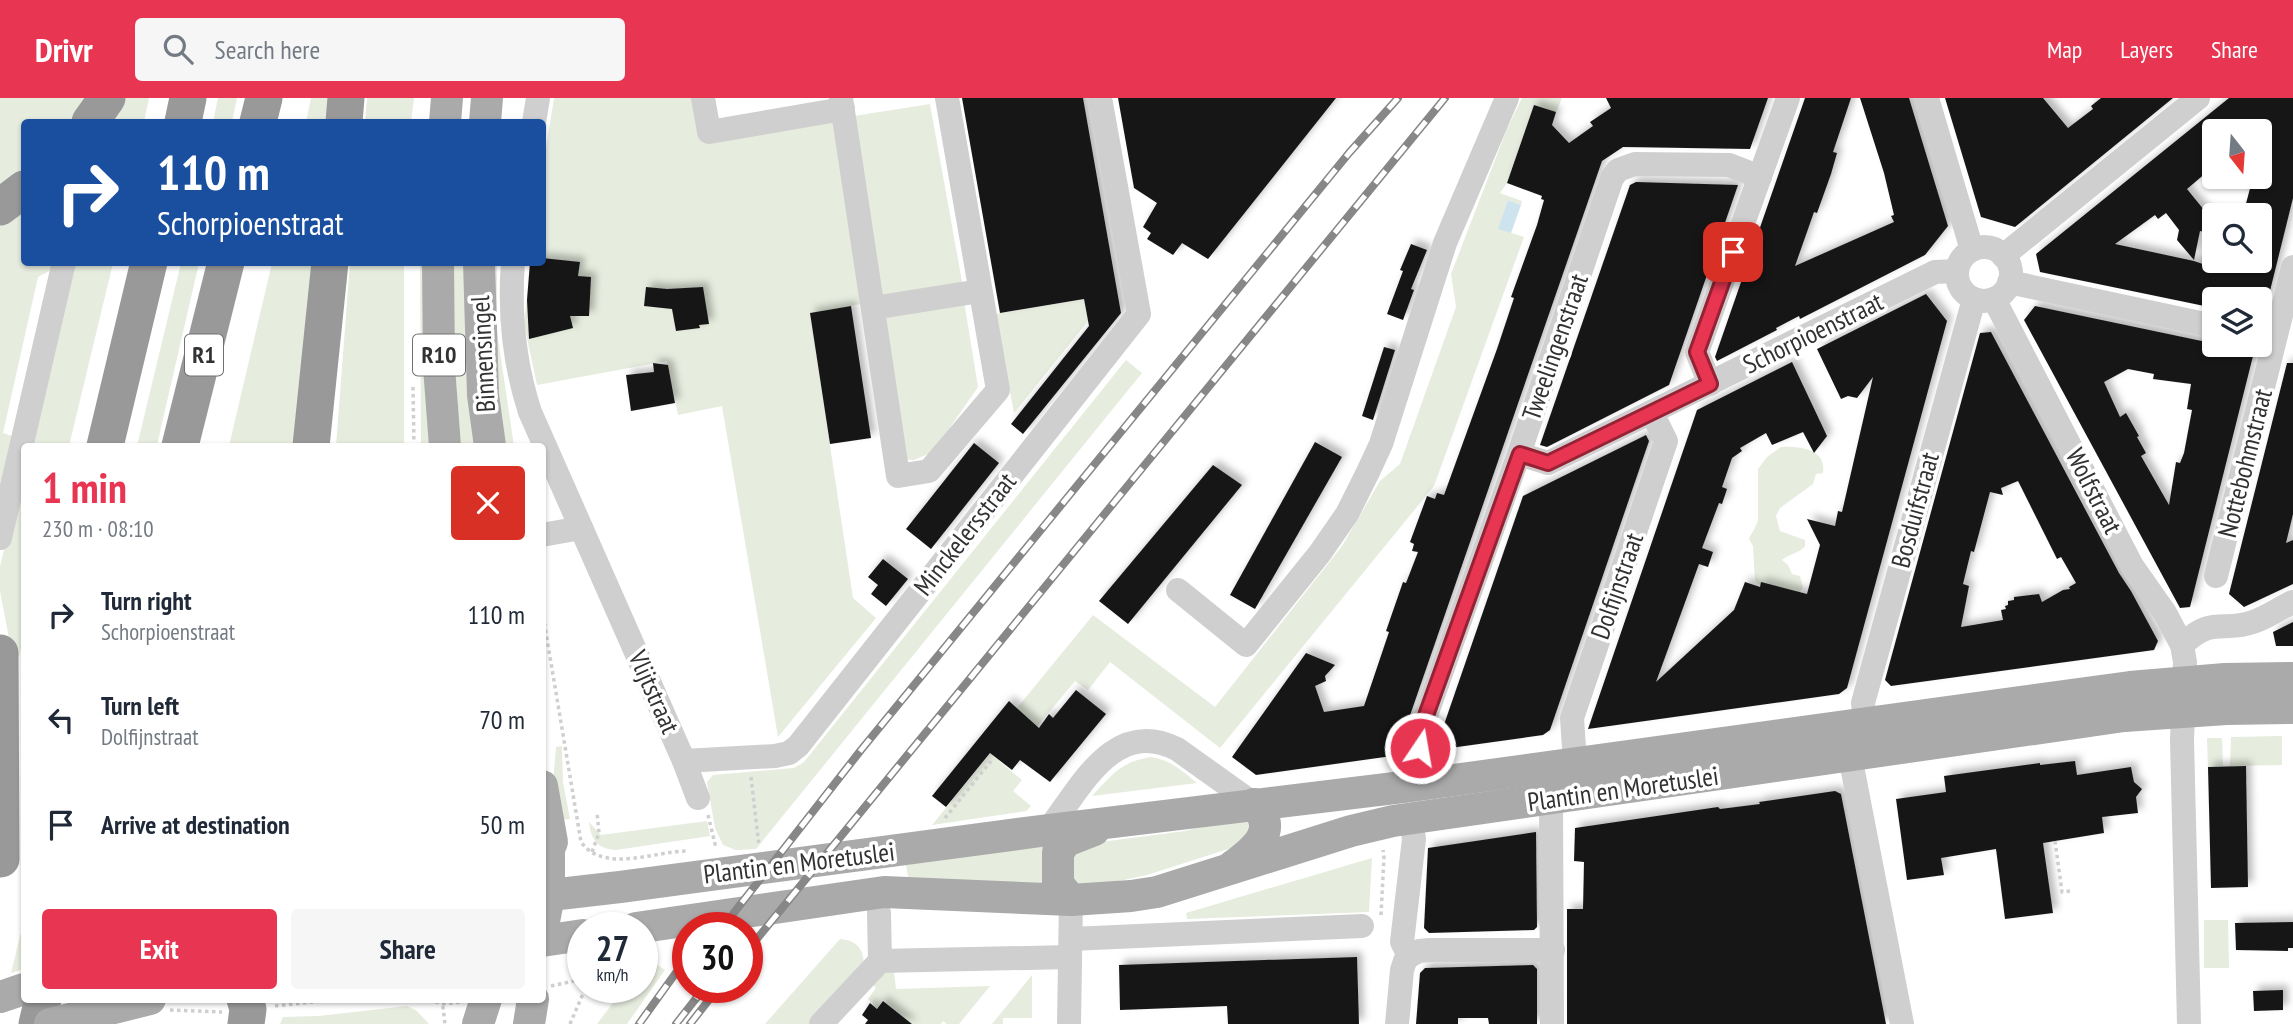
<!DOCTYPE html>
<html lang="en">
<head>
<meta charset="utf-8">
<style>
	:root { --surface:#fff; --page:#f6f6f7; --text:#1f2937; --muted:#747a83; --accent:#e83552 }
	body { margin:0; font-family:"PT Sans Narrow",sans-serif; background:var(--page); color:var(--text); height:100vh; display:flex; flex-direction:column; font-size:26px; white-space:nowrap }
	* { box-sizing:border-box; margin:0 }
	p { font-size:23px; color:var(--muted) }
	.icon { flex:none; width:38px; height:38px; fill:none; stroke:currentColor; stroke-width:2; stroke-linecap:round; stroke-linejoin:round }
	.map { position:relative; flex:1; overflow:hidden }
	.drawer { position:absolute; left:21px; top:345px; width:525px; height:560px; display:flex; flex-direction:column; background:var(--surface); border-radius:7px; box-shadow:0 2px 5px #0004 }
	.drawer>* { flex:none }
	.hud { position:absolute; left:21px; top:21px; width:525px; height:147px; border-radius:7px; box-shadow:0 2px 5px #0004; background:#1a4fa0; color:#fff; overflow:hidden }
	.needle { width:46px; rotate:163deg }
	.controls { position:absolute; left:2202px; top:21px; display:grid; gap:14px }
	.controls a { display:grid; place-items:center; width:70px; height:70px; border-radius:7px; background:var(--surface); box-shadow:0 2px 5px #0004; font-size:35px }
	.speed { position:absolute; left:567px; top:814px; display:flex; gap:14px; font-size:35px; font-weight:700; text-align:center }
	.speed>* { display:grid; place-content:center; width:91px; height:91px; border-radius:50%; background:var(--surface); box-shadow:0 2px 5px #0004; line-height:1 }
	.speed small { font-size:18px; font-weight:400 }
	.speed .limit { border:10px solid #d22; background:#fff; color:#111 }
	.pin { position:absolute; display:grid; place-items:center; width:60px; height:60px; color:#fff; margin:-30px; border-radius:14px; box-shadow:0 4px 10px #0006 }
	.me { position:absolute; width:77px; margin:-38px; rotate:12deg; stroke-linejoin:round; filter:drop-shadow(0 0 5px #0008) }
	.turn { display:flex; align-items:center; gap:24px; height:147px; padding:0 21px; font-size:32px }
	.turn .icon { width:91px; height:91px; stroke-width:2.5 }
	.turn b { display:block; font-size:49px; line-height:60px }
	.round { display:grid; place-items:center; flex:none; width:74px; height:74px; border-radius:7px; background:var(--page) }
	.summary { display:flex; align-items:center; justify-content:space-between; height:119px; padding:0 21px }
	h1 { font-size:42px; font-weight:700; line-height:52px; color:var(--accent) }
	.action { display:flex; gap:14px; margin-top:auto; padding:14px 21px }
	.action a { flex:1; height:80px; border-radius:7px; background:var(--accent); color:#fff; font-size:28px; font-weight:700; line-height:80px; text-align:center }
	.action a+a { background:var(--page); color:var(--text) }
	ul { padding:0; list-style:none }
	li { display:flex; align-items:center; gap:21px; height:105px; padding:0 21px }
	li div { flex:1 }
	li b { display:block; font-size:26px }
	li em { font-style:normal }
	header { display:flex; align-items:center; gap:42px; box-sizing:border-box; height:98px; padding:0 35px; background:var(--accent); color:#fff }
	header strong { font-size:33px }
	nav { display:flex; gap:38px; margin-inline-start:auto; font-size:24px }
	.search { width:490px; height:63px; background:var(--page); display:flex; align-items:center; gap:18px; box-sizing:border-box; padding:0 24px; border-radius:7px; color:var(--muted); font-size:26px }
	.map>svg:first-child { display:block }
</style>
</head>
<body>
<header>
<strong>Drivr</strong>
<div class="search"><svg class="icon" aria-label="search" viewBox="0 0 24 24"><circle cx="10" cy="10" r="6"/><path d="M15 15l6 6"/></svg>Search here</div>
<nav><a>Map</a><a>Layers</a><a>Share</a></nav>
</header>
<div class="map">
<svg width="2293" height="926" viewBox="0 0 2293 926">
	<defs>
		<filter id="shadow"><feDropShadow dx="5" dy="-5" stdDeviation="3.5" flood-color="#0004"/></filter>
	</defs>
	<rect width="100%" height="100%" fill="#fff"/>
	<g fill="#e6ecde">
		<path d="M0 0H88L69 24H24V70L0 90Z"/>
		<path d="M126 0H149L144 24H110Z"/>
		<path d="M218 0H237L232 24H213Z"/>
		<path d="M311 0H339L336 24H306Z"/>
		<path d="M367 0H414L411 24H365Z"/>
		<path d="M554 0H696L704 44 839 21 866 205 810 215 853 500 876 520 778 639 722 308 678 317 667 263 537 287 524 226 531 165 542 164 543 69Z"/>
		<path d="M1522 0H1562L1556 14 1534 7 1507 85 1500 95 1522 103 1521 107 1508 102 1499 131 1524 139 1434 388 1220 650 1110 564 1088 592 1075 583 1022 647 1015 643 999 663 1022 682 1013 693 1031 708 1026 713 932 727 1023 616 1017 610 1093 517 1215 609 1342 448 1380 383 1400 366 1456 209 1451 176 1507 31Z"/>
		<path d="M930 6 963 189 880 202 854 18Z"/>
		<path d="M24 111V164L57 165 51 172 38 179 3 335 15 339 0 409V128Z"/>
		<path d="M71 165H113L69 348H28Z"/>
		<path d="M181 165H199L162 325 157 348H137Z"/>
		<path d="M272 165H320L298 348H229Z"/>
		<path d="M350 165H404V348H336Z"/>
		<path d="M420 165H429L433 348H421Z"/>
		<path d="M452 165H467L477 348H461L455 270Z"/>
		<path d="M491 165H497V234L514 348H501Z"/>
		<path d="M1084 201 1088 223 1014 315 995 216Z"/>
		<path d="M964 203 978 289 933 354 914 362 903 361 882 214Z"/>
		<path d="M1126 262 1142 275 756 751 736 752 723 747 715 730 707 684 713 677 794 670 804 664Z"/>
		<path d="M1781 349C1799 348 1827 351 1823 375L1816 376 1813 386 1780 410 1776 418 1780 433 1805 442V448C1799 456 1790 455 1782 462L1788 467 1792 476 1800 478 1803 490 1798 496 1758 486 1755 482 1753 448 1749 441C1752 434 1756 430 1758 422V371L1767 359Z"/>
		<path d="M24 364V535L19 559 10 558 8 535 0 493V469Z"/>
		<path d="M2282 638V667L2230 668 2231 639Z"/>
		<path d="M2207 640H2222L2223 668 2208 669Z"/>
		<path d="M562 648 563 684 570 721 559 722 553 685 556 649Z"/>
		<path d="M1151 659C1171 662 1182 673 1197 685L1092 698C1113 676 1120 664 1151 659Z"/>
		<path d="M1234 720 1251 722 1247 745 1147 777 1077 792 1063 763 1078 747 1185 733Z"/>
		<path d="M707 723 710 738 616 752C598 751 591 742 589 724L601 737Z"/>
		<path d="M1043 743 1051 786 909 783 906 767 991 755Z"/>
		<path d="M1372 760 1369 814 1187 821 1186 815Z"/>
		<path d="M24 822V871L11 875Z"/>
		<path d="M2204 822H2228L2229 870H2204Z"/>
		<path d="M840 841C857 842 866 853 863 870L812 926H765Z"/>
		<path d="M646 859 665 872 627 926H597L625 889H642V865Z"/>
		<path d="M894 874 896 891 990 888 959 926H947L943 923 941 926H912L883 902 877 910 868 901 876 890 869 883 875 877Z"/>
		<path d="M1032 877V920H1003V926H992Z"/>
		<path d="M407 908 417 913 429 926H280L283 919 319 918Z"/>
	</g>
	<path fill="#cde4ee" d="M1508 102 1521 107 1511 135 1498 131Z"/>
	<g fill="#191919" fill-rule="evenodd" filter="url(#shadow)">
		<path d="M962 0H1083L1121 215 1023 336 1011 326 1089 228 1084 201 1000 215Z"/>
		<path d="M1118 0H1336L1208 161 1182 145 1173 157 1147 141 1151 135 1143 129 1157 105 1134 90Z"/>
		<path d="M1606 0H1768L1750 51 1623 49 1602 63 1398 652 1392 658 1256 677 1232 659 1306 555 1335 567 1325 578 1326 583 1315 588 1324 614 1364 608 1389 534 1386 533 1403 484 1406 485 1418 454 1412 453 1414 446 1410 444 1427 398 1435 401 1437 395 1444 397 1497 251 1514 200 1511 199 1537 127 1544 102 1541 101 1542 98 1507 85 1534 7 1556 14 1552 27 1569 45 1593 28 1590 24 1611 10Z"/>
		<path d="M1805 0H1851L1833 54 1837 55 1831 76 1817 115 1814 114 1795 168 1894 124 1891 118 1894 117 1884 75 1860 0H1909L1948 128 1925 157 1800 221 1799 218 1776 230 1777 232 1717 263 1715 259Z"/>
		<path d="M1945 0H2043L2068 30 2093 11 2091 8 2101 0H2173L2015 129 1981 119Z"/>
		<path d="M2229 0H2293V100L2268 201H2214V210L2040 174 2036 156ZM2214 33H2259V79H2253L2243 117H2259V163H2226L2223 173 2194 163 2115 146 2155 117 2158 121 2166 115 2179 132 2177 142 2194 162 2200 133 2210 135 2213 123 2187 91 2214 68Z"/>
		<path d="M1636 84 1738 87 1669 287 1547 349 1540 347 1630 87Z"/>
		<path d="M1411 146 1427 152 1411 191 1414 192 1403 222 1387 216 1403 173 1400 172Z"/>
		<path d="M542 160 580 164 578 178 591 179 589 218H570L573 230 529 241 527 202 530 164H542Z"/>
		<path d="M646 189 667 191 703 189 709 226 699 227 700 230 676 233 672 211 644 208Z"/>
		<path d="M1926 196 1947 223 1847 590 1839 596 1588 631 1697 312 1792 264 1827 338 1814 355 1803 334 1772 347 1766 335 1740 350 1742 353 1732 360 1722 389 1727 391 1722 406 1719 405 1702 450 1713 454 1708 469 1699 466 1656 584 1734 512 1745 484 1760 489 1761 484 1807 496 1820 447 1807 421 1835 428 1838 413 1842 414 1873 279 1857 300 1848 298 1841 301 1817 251Z"/>
		<path d="M851 208 871 340 830 346 810 215Z"/>
		<path d="M2035 208 2254 254 2190 509 2180 510 2024 222ZM2128 271 2154 276 2153 281 2191 286 2187 311 2192 312 2184 355 2180 365 2176 364 2169 407 2141 358 2146 355 2137 339 2139 338 2126 315 2120 319 2104 284Z"/>
		<path d="M1991 234 2119 475 2131 493 2158 543 2154 552 1891 588 1885 582 1980 235ZM2018 383 2057 461 2061 459 2076 485 2069 489 2070 491 2063 492 2042 504 2039 496 2014 499V502L2008 503V507L2005 508 2006 511 2001 512 2003 522 1961 529 1969 488 1963 486 1971 453 1974 454 1990 394 2003 397 2001 390Z"/>
		<path d="M1384 249 1395 252 1373 322 1362 318Z"/>
		<path d="M653 265 668 267 675 305 631 313 626 277 654 274Z"/>
		<path d="M2287 265H2293V416L2286 445 2293 442V486L2244 509 2229 496Z"/>
		<path d="M1646 337 1649 343 1550 632 1543 637 1443 651 1438 644 1523 398Z"/>
		<path d="M1315 344 1342 359 1255 511 1230 497Z"/>
		<path d="M974 345 999 365 931 451 906 431Z"/>
		<path d="M1213 367 1242 387 1128 526 1099 503Z"/>
		<path d="M883 461 908 481 886 508 871 496 878 487 868 479Z"/>
		<path d="M2293 524V548H2276L2273 534Z"/>
		<path d="M1076 592 1106 616 1050 684 1020 662 1012 672 990 655 946 709 932 698 1009 603 1039 630 1049 616 1053 620Z"/>
		<path d="M2075 663 2077 677 2131 669 2134 684 2142 691 2136 699 2138 715 2102 719 2104 735 2043 745 2053 815 2005 821 1996 751 1941 760 1944 777 1907 782 1896 701 1946 694 1944 678 2040 665V667Z"/>
		<path d="M2246 668 2248 789 2211 790 2208 669Z"/>
		<path d="M1835 693 1841 696 1886 926H1567V811H1583L1584 764 1574 763 1575 730 1718 709 1720 711 1760 706 1759 704Z"/>
		<path d="M1536 734 1537 829 1534 832 1429 835 1424 830 1428 750Z"/>
		<path d="M2293 824V850H2288V853L2236 852 2235 825Z"/>
		<path d="M1357 859 1359 926H1228L1227 908 1120 912 1119 867Z"/>
		<path d="M1533 867 1537 871V926H1489L1488 920H1458V926H1416L1420 875 1425 870Z"/>
		<path d="M2283 892V912L2254 913 2253 893Z"/>
		<path d="M883 903 912 926H865L868 922 862 917 870 905 877 911Z"/>
	</g>
	<g fill="none" stroke-linecap="round" stroke-linejoin="round">
		<g stroke="#cfcfcf" stroke-width="3.5" stroke-dasharray="3.5 3.5" stroke-linecap="butt">
			<path d="M413 289 414 348"/>
			<path d="M542 511 581 744C604 776 655 753 687 753"/>
			<path d="M751 679 759 748"/>
			<path d="M708 717 716 750"/>
			<path d="M945 720 991 663"/>
			<path d="M2055 743 2062 794 2070 793"/>
			<path d="M592 754 599 735 597 714"/>
			<path d="M1381 817 1384 759 1383 752"/>
			<path d="M551 888 583 881"/>
			<path d="M429 901 442 906 461 904"/>
			<path d="M442 901 445 926"/>
			<path d="M275 908 341 901"/>
			<path d="M170 912 222 914"/>
			<path d="M570 926 582 898 588 889"/>
		</g>
		<g stroke="#cfcfcf" stroke-width="24">
			<path d="M703 0 709 34 843 11"/>
			<path d="M841 0 898 378 929 373 998 292 947 0"/>
			<path d="M1927 0 1972 152"/>
			<path d="M534 24 538 0"/>
			<circle cx="1984" cy="176" r="27"/>
			<path d="M2003 158 2198 0"/>
			<path d="M513 164C509 216 514 265 530 314L684 663 775 658 789 655 798 648 1139 216 1100 0"/>
			<path d="M2009 184 2214 228"/>
			<path d="M1994 201 2132 468 2165 515 2182 547 2185 564 2182 642 2189 926"/>
			<path d="M873 210 980 193"/>
			<path d="M1710 286 1697 254 1788 0"/>
			<path d="M1519 356 1548 365 1935 174 1957 173"/>
			<path d="M542 437 581 430"/>
			<path d="M0 440 64 164"/>
			<path d="M2216 478 2293 169"/>
			<path d="M1178 492 1246 547 1320 455 1347 416 1368 374 1381 346 1445 145 1507 0"/>
			<path d="M2182 547C2213 517 2222 535 2253 524 2267 519 2280 510 2293 504"/>
			<path d="M1865 625 1863 605 1974 201"/>
			<path d="M1850 658 1902 926"/>
			<path d="M684 663 698 700"/>
			<path d="M1575 665 1572 620 1666 343 1652 315"/>
			<path d="M1424 686 1420 650 1424 623 1519 356 1612 80 1618 72 1635 66 1729 67 1760 79"/>
			<path d="M1551 701 1552 926"/>
			<path d="M1048 732C1081 690 1113 619 1177 651L1254 706"/>
			<path d="M1071 841 1362 828"/>
			<path d="M1409 858 1419 853 1430 852H1553"/>
			<path d="M1409 858 1402 844 1414 741 1411 721"/>
			<path d="M880 863 1070 859"/>
			<path d="M821 926 880 863 879 815"/>
			<path d="M1069 926 1071 802"/>
			<path d="M1397 926 1402 872 1405 863 1409 858"/>
		</g>
		<g stroke="#aaa" stroke-width="32">
			<path d="M445 24 447 0"/>
			<path d="M485 24 487 0"/>
			<path d="M438 164 439 269 445 348"/>
			<path d="M479 164 483 297 490 348"/>
			<path d="M542 688 552 744 549 751V797L542 834"/>
			<path d="M1233 768C1255 752 1280 732 1254 706"/>
			<path d="M542 798 620 789 1048 732 1403 689 2130 589 2225 581 2293 580"/>
			<path d="M1071 802 1058 786V754L1066 743 1094 732"/>
			<path d="M636 830 884 794 1071 802 1131 798 1157 794 1351 733 1393 723 2124 618 2226 611 2293 610"/>
			<path d="M542 843 583 837"/>
			<path d="M0 899 24 891"/>
			<path d="M478 926 486 901"/>
			<path d="M529 926 533 901"/>
		</g>
		<g stroke="#999" stroke-width="37">
			<path d="M90 24 107 0"/>
			<path d="M183 24 188 0"/>
			<path d="M258 24 264 0"/>
			<path d="M344 24 346 0"/>
			<path d="M0 109 24 91"/>
			<path d="M105 348 149 164"/>
			<path d="M180 348 226 164"/>
			<path d="M311 348 330 164"/>
			<path d="M0 555 1 761"/>
			<path d="M245 901 248 911 246 926"/>
			<path d="M37 926 43 901"/>
		</g>
		<g stroke="#878787" stroke-width="8">
			<g id="rail">
				<path d="M722 830 861 652 1349 55 1398 0"/>
				<path d="M747 853 1445 0"/>
				<path d="M639 926 688 858"/>
				<path d="M676 926 705 889"/>
				<path d="M690 926 719 889"/>
			</g>
		</g>
		<use href="#rail" stroke="#fff" stroke-width="5" stroke-dasharray="16" stroke-linecap="butt"/>
		<path stroke="#aaa" stroke-width="32" d="M50 926 150 901"/>
	</g>
	<g fill="none" stroke-linecap="round" stroke-linejoin="round">
		<g stroke="#972235" stroke-width="18">
			<path id="route" d="M1420 650 1424 623 1520 356 1548 365 1710 286 1697 254 1733 154"/>
		</g>
		<use href="#route" stroke="#e83552" stroke-width="12"/>
	</g>
	<g text-anchor="middle" stroke-width="7" stroke-linejoin="round" paint-order="stroke">
		<g fill="#fff" stroke="#707070" stroke-width="2">
			<rect x="185" y="236.5" width="38" height="41" rx="5"/>
			<rect x="413" y="236.5" width="52" height="41" rx="5"/>
		</g>
		<g font-size="24" font-weight="bold" fill="#323232">
			<text x="204" y="265">R1</text>
			<text x="439" y="265">R10</text>
		</g>
		<g font-size="26" fill="#323232" stroke="#fff">
			<text transform="translate(1813 235) rotate(-26)" y="9">Schorpioenstraat</text>
			<text transform="translate(1555 249) rotate(-71)" y="9">Tweelingenstraat</text>
			<text transform="translate(483 256) rotate(-93)" y="9">Binnensingel</text>
			<text transform="translate(2245 365) rotate(-76)" y="9">Nottebohmstraat</text>
			<text transform="translate(2094 393) rotate(63)" y="9">Wolfstraat</text>
			<text transform="translate(1915 412) rotate(-75)" y="9">Bosduifstraat</text>
			<text transform="translate(965 436) rotate(-52)" y="9">Minckelersstraat</text>
			<text transform="translate(1617 488) rotate(-71)" y="9">Dolfijnstraat</text>
			<text transform="translate(654 594) rotate(66)" y="9">Vlijtstraat</text>
			<text transform="translate(1623 691) rotate(-8)" y="9">Plantin en Moretuslei</text>
			<text transform="translate(799 765) rotate(-7)" y="9">Plantin en Moretuslei</text>
		</g>
	</g>
</svg>
<div class="controls">
<a><svg class="needle" viewBox="-14 -14 28 28"><path d="M0-13l5 13h-10z" fill="#e53935"/><path d="M0 13l5-13h-10z" fill="#747a83"/></svg></a>
<a><svg class="icon" aria-label="search" viewBox="0 0 24 24"><circle cx="10" cy="10" r="6"/><path d="M15 15l6 6"/></svg></a>
<a><svg class="icon" aria-label="layers" viewBox="0 0 24 24"><path d="M12 4l9 5-9 5-9-5zM3 14l9 5 9-5"/></svg></a>
</div>
<div class="speed"><div>27<small>km/h</small></div><div class="limit">30</div></div>
<div class="pin" style="left:1733px;top:154px;background:#d93025"><svg class="icon" aria-label="arrive" viewBox="0 0 24 24"><path d="M6 21V4h12l-3 4 3 4H6"/></svg></div>
<svg class="me" style="left:1420px;top:650px" viewBox="-20 -20 40 40"><circle r="17" fill="#e83552" stroke="#fff" stroke-width="3"/><path d="M0-11L8 9 0 5-8 9z" fill="#fff"/></svg>
<div class="hud">
<div class="turn"><svg class="icon" aria-label="right" viewBox="0 0 24 24"><path d="M7 20v-9h11M14 6l5 5-5 5"/></svg><div><b>110 m</b>Schorpioenstraat</div></div>
</div>
<section class="drawer">
<div class="summary"><div><h1>1 min</h1><p>230 m · 08:10</p></div><a class="round" style="background:#d93025;color:#fff"><svg class="icon" aria-label="close" viewBox="0 0 24 24"><path d="M6 6l12 12M18 6L6 18"/></svg></a></div>
<ul>
<li><svg class="icon" aria-label="right" viewBox="0 0 24 24"><path d="M7 20v-9h11M14 6l5 5-5 5"/></svg><div><b>Turn right</b><p>Schorpioenstraat</p></div><em>110 m</em></li>
<li><svg class="icon" aria-label="left" viewBox="0 0 24 24"><path d="M17 20v-9H6M10 6l-5 5 5 5"/></svg><div><b>Turn left</b><p>Dolfijnstraat</p></div><em>70 m</em></li>
<li><svg class="icon" aria-label="arrive" viewBox="0 0 24 24"><path d="M6 21V4h12l-3 4 3 4H6"/></svg><div><b>Arrive at destination</b></div><em>50 m</em></li>
</ul>
<div class="action"><a>Exit</a><a>Share</a></div>
</section>
</div>
</body>
</html>
